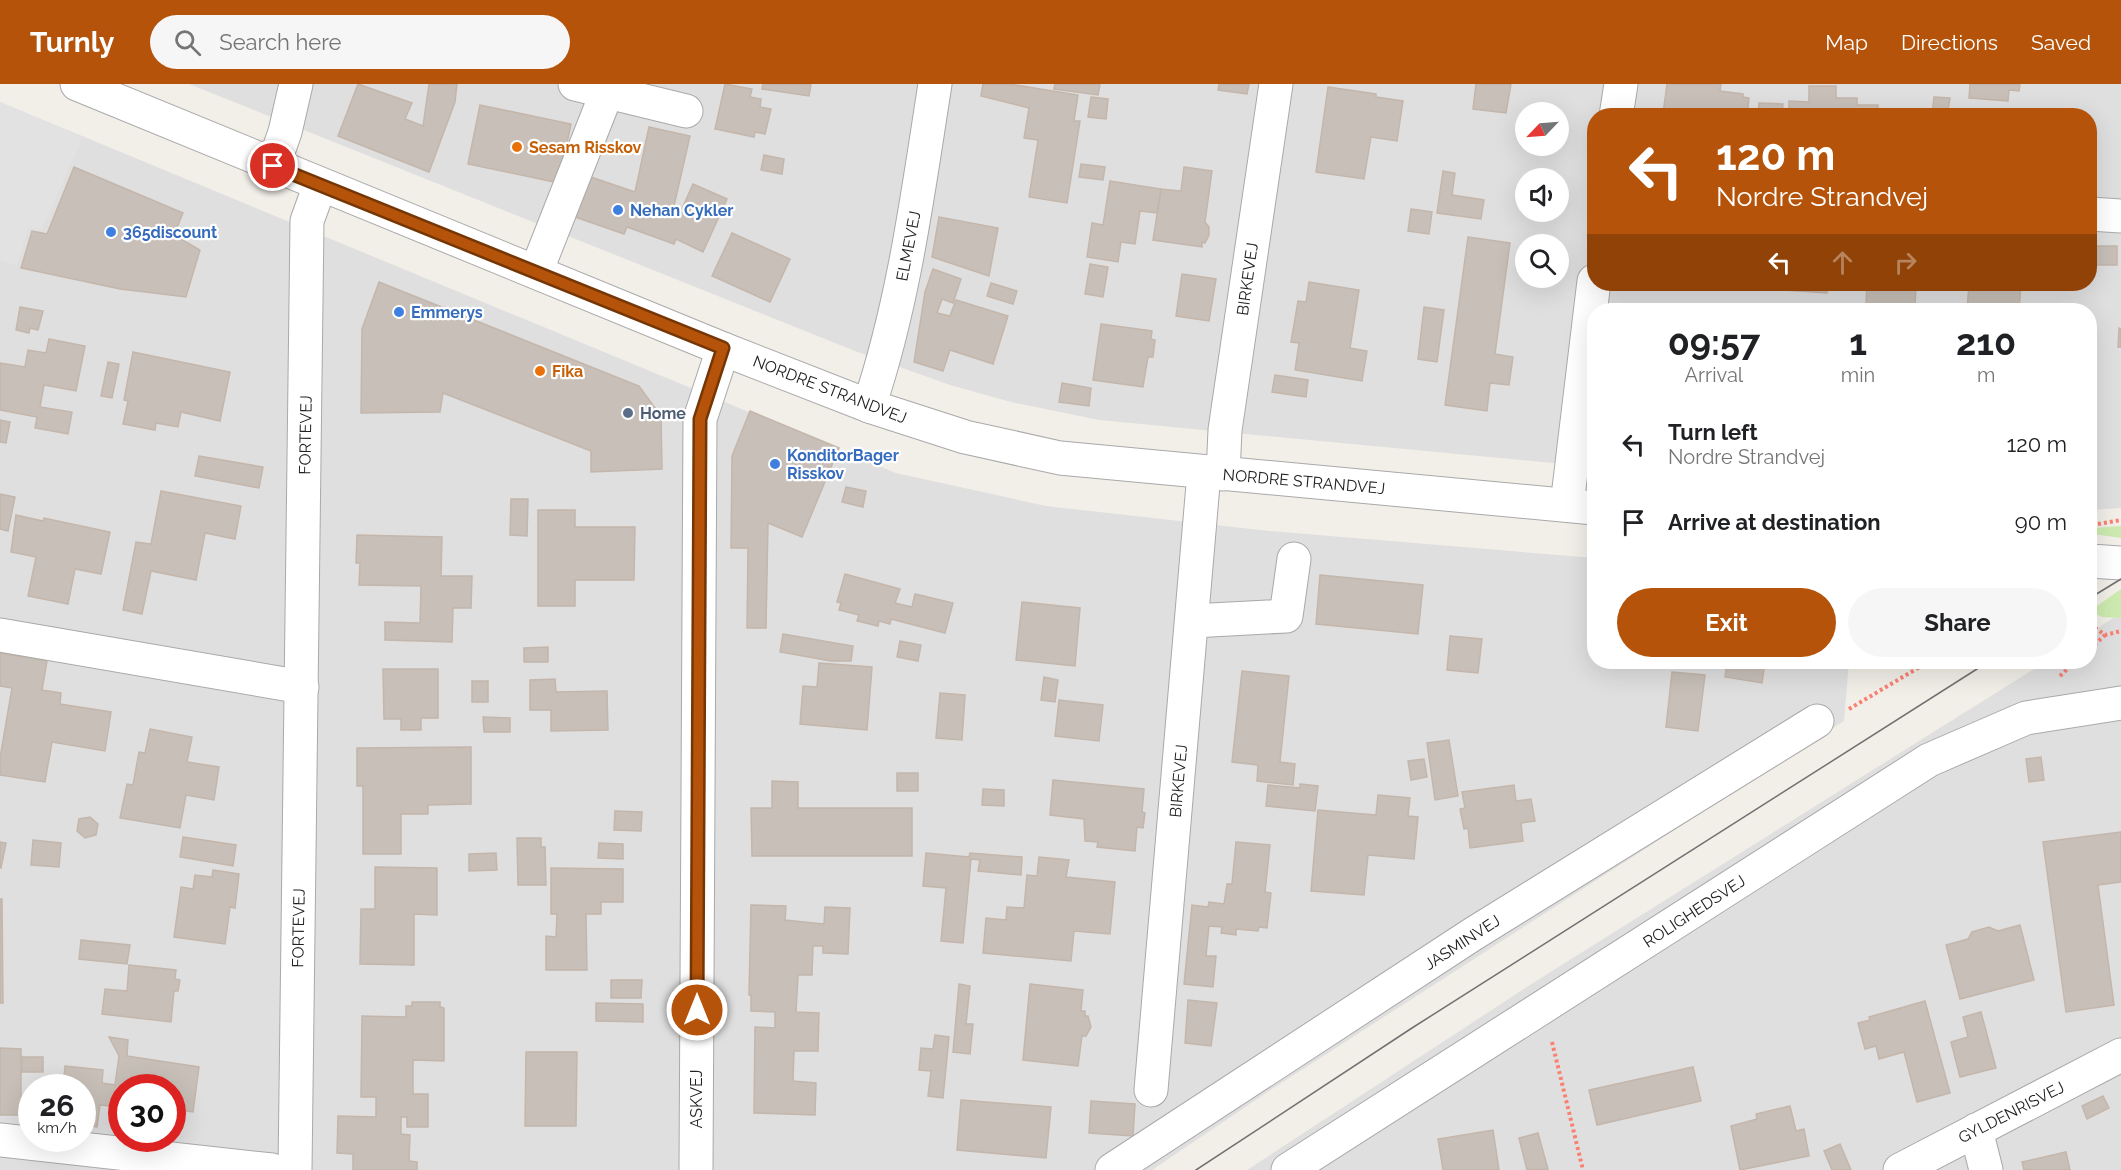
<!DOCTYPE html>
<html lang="en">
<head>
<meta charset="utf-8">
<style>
	:root { --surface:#fff; --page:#f6f6f6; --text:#202124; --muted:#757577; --accent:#b45309 }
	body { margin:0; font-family:Raleway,sans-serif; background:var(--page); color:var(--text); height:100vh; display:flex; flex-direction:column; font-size:22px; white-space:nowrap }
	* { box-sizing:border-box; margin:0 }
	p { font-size:20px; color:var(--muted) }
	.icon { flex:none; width:33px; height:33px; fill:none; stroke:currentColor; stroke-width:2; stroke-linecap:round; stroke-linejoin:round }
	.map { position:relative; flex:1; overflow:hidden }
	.sheet { position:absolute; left:1587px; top:219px; width:510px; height:366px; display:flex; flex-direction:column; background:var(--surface); border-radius:24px; box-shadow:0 6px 24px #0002 }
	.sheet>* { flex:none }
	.guide { position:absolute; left:1587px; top:24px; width:510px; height:183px; border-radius:24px; box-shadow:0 6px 24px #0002; background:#b45309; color:#fff; overflow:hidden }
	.needle { width:39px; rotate:245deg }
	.buttons { position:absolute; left:1515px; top:18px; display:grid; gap:12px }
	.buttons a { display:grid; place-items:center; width:54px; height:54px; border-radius:50%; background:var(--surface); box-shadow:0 6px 24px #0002; font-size:30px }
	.speed { position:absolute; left:18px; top:990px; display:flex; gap:12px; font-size:30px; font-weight:700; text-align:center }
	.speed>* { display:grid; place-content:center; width:78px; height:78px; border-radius:50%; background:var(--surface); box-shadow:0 6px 24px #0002; line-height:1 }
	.speed small { font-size:15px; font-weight:400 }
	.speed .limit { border:9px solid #d22; background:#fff; color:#111 }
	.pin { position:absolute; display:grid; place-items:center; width:51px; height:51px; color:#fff; margin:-26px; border:3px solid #fff; border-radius:50%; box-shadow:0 2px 6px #0007 }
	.me { position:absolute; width:66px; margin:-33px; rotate:0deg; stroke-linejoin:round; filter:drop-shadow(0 0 4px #0008) }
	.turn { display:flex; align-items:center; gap:21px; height:126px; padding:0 30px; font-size:27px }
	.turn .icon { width:78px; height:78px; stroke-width:2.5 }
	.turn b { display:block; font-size:42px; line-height:51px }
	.lanes { display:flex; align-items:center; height:57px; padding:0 30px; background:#0003; justify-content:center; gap:30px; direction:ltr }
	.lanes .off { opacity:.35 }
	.eta { display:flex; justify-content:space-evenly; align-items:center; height:102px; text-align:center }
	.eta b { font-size:36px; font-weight:700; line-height:42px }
	.button { display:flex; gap:12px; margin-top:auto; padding:12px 30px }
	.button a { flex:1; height:69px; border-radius:36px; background:var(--accent); color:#fff; font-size:24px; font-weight:700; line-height:69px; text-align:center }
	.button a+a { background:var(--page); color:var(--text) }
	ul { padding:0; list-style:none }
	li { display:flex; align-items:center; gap:18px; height:78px; padding:0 30px }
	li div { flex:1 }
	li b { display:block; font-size:22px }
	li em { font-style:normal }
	header { display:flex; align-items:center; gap:36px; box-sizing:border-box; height:84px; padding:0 30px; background:var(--accent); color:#fff }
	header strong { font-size:28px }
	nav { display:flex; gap:33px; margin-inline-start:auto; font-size:21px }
	.search { width:420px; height:54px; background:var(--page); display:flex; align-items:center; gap:15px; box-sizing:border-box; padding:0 21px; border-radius:33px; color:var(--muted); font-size:22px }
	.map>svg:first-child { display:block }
</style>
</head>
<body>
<header>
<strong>Turnly</strong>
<div class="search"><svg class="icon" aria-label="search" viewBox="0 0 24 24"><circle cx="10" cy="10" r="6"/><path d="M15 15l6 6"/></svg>Search here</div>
<nav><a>Map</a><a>Directions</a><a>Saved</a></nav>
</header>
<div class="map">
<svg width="2121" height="1086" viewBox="0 0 2121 1086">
	<rect width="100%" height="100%" fill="#f2efe9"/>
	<g fill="#e0dfdf" fill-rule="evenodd">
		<path d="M189 0H2121V424L2090 426V226H1594V383L1099 336 1011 318 950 301 855 267ZM1526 28H1558V62H1526ZM1594 32H2090V200H1594ZM1526 94H1558V128H1526ZM1526 160H1558V194H1526Z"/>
		<path d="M0 18 896 389 1046 422 1269 447 1594 474V578H1849L1844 637 1272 1005 1152 1086H0ZM32 1004H82V1054H32ZM122 1004H172V1054H122Z"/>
		<path d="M2121 529V1086H1247L1533 899 2045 578H2090V549Z"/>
	</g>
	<g fill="#cdebb0">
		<path d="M2121 442V454L2093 450 2094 444Z"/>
		<path d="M2121 505V534L2102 533 2090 527Z"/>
	</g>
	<path fill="#e2e2e2" d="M0 18 83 53 42 145 28 144 17 182 0 176Z"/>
	<g fill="#c7bfb8" stroke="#c4b6ab" stroke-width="1.5">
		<path d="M358 0 412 19 405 35 423 42 429 0H457L455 18 429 88 338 52Z"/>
		<path d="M725 0 752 5 750 13 761 15 760 23 771 25 765 50 755 48 754 53 715 45Z"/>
		<path d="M763 0H811L809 12 762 5Z"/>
		<path d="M983 0H1009L1078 11 1074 37H1080L1067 119 1029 113 1038 56 1024 54 1029 24 981 12Z"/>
		<path d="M1055 0H1100L1098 11 1054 5Z"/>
		<path d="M1219 0H1249L1247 10 1218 6Z"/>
		<path d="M1476 0H1511L1506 29 1473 25Z"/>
		<path d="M1667 0H1721L1720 7 1743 10V13L1749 14 1747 32 1663 30Z"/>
		<path d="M1970 0H2020L2019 7 2009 6 2008 17 1969 14Z"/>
		<path d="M1809 2H1836V14H1857V21H1878V29H1884V32H1789V17L1809 18Z"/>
		<path d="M1328 3 1376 10V13L1403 17 1397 57 1371 53 1364 95 1316 88Z"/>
		<path d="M1091 13 1108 15 1106 35 1088 33Z"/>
		<path d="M1934 13 1950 14 1948 26H1959V32H1932Z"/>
		<path d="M1759 19 1783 20 1782 32H1758Z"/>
		<path d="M480 21 571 40 559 99 468 80Z"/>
		<path d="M649 43 690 52 674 122 682 125 693 100 727 115 703 168 676 155 674 160 627 143 624 150 575 133 588 92 635 108Z"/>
		<path d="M764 71 784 75 782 90 761 86Z"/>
		<path d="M1081 80 1105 83 1103 96 1079 93Z"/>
		<path d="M74 83 183 129 174 151 200 166 186 213 120 205 21 184 32 147 47 150Z"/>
		<path d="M1184 83 1212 87 1205 138 1209 143V151L1205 159 1202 158V163L1153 156 1161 105 1181 107Z"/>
		<path d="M1443 87 1455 89 1452 111 1484 116 1481 135 1437 129Z"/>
		<path d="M1110 97 1161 105 1157 129 1140 127 1135 160 1121 158 1118 178 1087 173 1092 139 1103 141Z"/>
		<path d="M1411 125 1432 128 1429 150 1408 147Z"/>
		<path d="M939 133 998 144 989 192 932 173Z"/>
		<path d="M732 149 790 175 770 218 712 192Z"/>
		<path d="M1468 153 1510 159 1495 270 1513 273 1509 301 1490 299 1487 327 1445 321Z"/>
		<rect x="2095" y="162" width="22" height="19"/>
		<path d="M1090 180 1108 183 1103 213 1085 210Z"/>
		<path d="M933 185 961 195 953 219 942 215 937 229 950 232 956 216 1008 232 993 280 950 266 943 287 914 278 925 208Z"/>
		<path d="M1182 190 1216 195 1209 237 1176 232Z"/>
		<path d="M379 198 639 302 661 332 662 385 591 388V367L443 309 440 328 361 329 362 245Z"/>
		<path d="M1309 198 1359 206 1350 264 1367 267 1362 297 1295 286 1299 259 1291 258 1298 217 1306 218Z"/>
		<path d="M991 199 1017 207 1013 220 987 212Z"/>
		<path d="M1784 200H1827V209L1784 206Z"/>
		<path d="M1867 200H1943V202L1916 200 1915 222 1866 220Z"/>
		<path d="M1969 200H2021L2019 226H1967Z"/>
		<path d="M20 223 43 227 38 246 30 244 29 249 16 246Z"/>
		<path d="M1424 223 1444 226 1437 278 1418 275Z"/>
		<path d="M1101 240 1152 247 1151 255 1155 256 1153 273H1148L1143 303 1093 296Z"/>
		<path d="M2119 244 2121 245V263H2118Z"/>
		<path d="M49 255 85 262 76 307 44 301 40 323 72 328 68 350 35 344 37 333 0 326V279L25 283 28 266 46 269Z"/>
		<path d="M133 268 230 288 220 337 181 328 178 343 156 339 155 346 123 340 128 317 124 316Z"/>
		<path d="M108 278 119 280 112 314 101 312Z"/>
		<path d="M1275 291 1308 296 1306 313 1272 308Z"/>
		<path d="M1062 299 1091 304 1089 322 1059 318Z"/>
		<path d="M750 327 839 364 802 453 768 439 766 544H747L748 464H731L732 372Z"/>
		<path d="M0 336 10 338 6 359 0 358Z"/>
		<path d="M199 372 263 383 259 404 195 392Z"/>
		<path d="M846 403 866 407 863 423 842 418Z"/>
		<path d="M161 407 241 422 235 455 205 449 196 496 151 487 142 530 123 526 136 458 151 460Z"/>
		<path d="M0 410 15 413 8 447 0 445Z"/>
		<path d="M511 415H528L527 452 510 451Z"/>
		<path d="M538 426H575V443H635L634 496H575V522H538Z"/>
		<path d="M16 431 43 437 44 434 110 448 101 490 75 485 68 520 28 512 36 473 11 468Z"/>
		<path d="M357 451 442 453 441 492H472L471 524H453L452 558 385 556V538L420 539 421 502 359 501 360 479H356Z"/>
		<path d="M845 490 900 505 895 519 912 523 915 510 953 519 945 549 891 535 890 540 879 537 878 542 857 537 859 531 839 526 841 519 837 518Z"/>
		<path d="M1320 491 1423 501 1418 550 1316 540Z"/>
		<path d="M1022 518 1080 524 1075 582 1016 576Z"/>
		<path d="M783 550 853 562 851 577H831L780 568Z"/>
		<path d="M1450 552 1482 555 1478 589 1447 586Z"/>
		<path d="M900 557 921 561 918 577 897 573Z"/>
		<path d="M548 563V578H524V564Z"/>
		<path d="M0 569 47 577 42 606 61 609 60 620 111 628 105 667 52 658 45 698 0 691V674L12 604 0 602Z"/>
		<path d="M1727 578H1765L1762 599 1725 593Z"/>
		<path d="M819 579 872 583 867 646 800 640 803 602 817 603Z"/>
		<path d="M383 585H438V634H421V646H401V635H384Z"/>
		<path d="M1242 587 1289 592 1280 678 1295 680 1293 701 1257 697 1258 681 1232 678Z"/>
		<path d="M1672 588 1705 591 1698 647 1666 643Z"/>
		<path d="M1044 593 1058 596 1055 618 1041 616Z"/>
		<path d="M555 595 556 608 607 607 608 646 551 647V626H530V596Z"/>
		<rect x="472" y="597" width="16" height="21"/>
		<path d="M940 609 965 611 962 656 936 654Z"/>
		<path d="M1059 616 1103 621 1099 657 1055 652Z"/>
		<path d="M483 633 510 634V648H484Z"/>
		<path d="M150 645 192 653 187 678 219 683 214 716 186 711 180 744 120 734 127 700 133 701 139 668 145 669Z"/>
		<path d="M1449 656 1458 712 1435 716 1427 659Z"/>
		<path d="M471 663V720L428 721V730H401V770H363V702H357V664Z"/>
		<path d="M2041 673 2044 696 2029 698 2026 675Z"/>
		<path d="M1424 675 1427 693 1411 696 1408 677Z"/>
		<rect x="897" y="689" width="21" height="18"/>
		<path d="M1053 696 1144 705 1142 728 1145 729 1143 744 1137 743 1135 767 1097 763 1098 758 1085 757 1084 735 1050 731Z"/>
		<path d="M772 697 798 698V724H912V772H752L751 724H772Z"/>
		<path d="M1300 700 1318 702 1315 727 1266 722 1268 701 1300 704Z"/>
		<path d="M1514 701 1516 717 1531 715 1535 737 1521 739 1523 757 1470 764 1468 744 1464 745 1460 725 1465 724 1462 708Z"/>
		<path d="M983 705 1004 706V722L982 721Z"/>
		<path d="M1378 711 1410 714 1408 732 1418 733 1414 775 1368 771 1364 811 1311 807 1318 726 1376 731Z"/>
		<path d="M615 727 642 728 641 747 614 746Z"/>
		<path d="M90 733 98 740 96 751 85 754 77 747 79 735Z"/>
		<path d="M2121 748V798L2098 801 2114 921 2066 928 2043 758Z"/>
		<path d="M183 753 236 761 233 782 180 773Z"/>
		<path d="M517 754H541V763H545L546 801H518Z"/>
		<path d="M33 756 61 759 59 783 31 781Z"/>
		<path d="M0 758 6 759 1 784 0 783Z"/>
		<path d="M1236 758 1270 761 1265 808 1271 809 1267 844 1259 843 1258 847 1236 845V851L1221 849 1222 843 1209 842 1206 872H1216L1213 903 1184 900 1192 821 1208 823 1209 818 1224 820 1227 800H1232Z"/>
		<path d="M599 759 623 760V775L598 774Z"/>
		<path d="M496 769 497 786 469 787V770Z"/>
		<path d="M926 769 969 773 970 769 1022 773 1021 791 978 787 980 776 971 775 963 859 941 857 946 804 923 802Z"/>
		<path d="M1039 773 1069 776 1066 793 1115 798 1110 850 1074 847 1071 877 983 869 986 834 1006 836 1007 823 1024 824 1027 791 1037 792Z"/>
		<path d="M375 783 437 784V831L414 830V881L360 880 361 825H375Z"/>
		<path d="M551 784 623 785V818H601V830H586L587 886H546V852L556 853 557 830H551Z"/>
		<path d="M213 786 239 790 235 824 230 823 225 860 174 853 181 803 193 805 195 791 212 793Z"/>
		<path d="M0 815H2L3 919H0Z"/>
		<path d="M751 821 786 822 785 836 824 840 825 823 850 824 848 870 823 869V862H813L812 891H798L796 928 819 929 818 967H794L793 997 816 999 815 1031 754 1029 755 943 775 944V928L751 927V911H749Z"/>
		<path d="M2020 841 2034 896 1960 915 1946 861 1968 855 1972 848 1989 843 1998 847Z"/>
		<path d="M81 856 130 861 127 880 79 875Z"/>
		<path d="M129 881 176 886 175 895 180 896 178 907H174L171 938 102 930 105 905 127 907Z"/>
		<path d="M611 896H642L641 914H611Z"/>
		<path d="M959 900 970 902 966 940H973L970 970 953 968Z"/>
		<path d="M1030 900 1083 906 1081 927H1085V932H1088L1091 943 1086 952H1082L1078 982 1023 976Z"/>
		<path d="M1188 916 1217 919 1211 962 1185 959Z"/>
		<path d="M1925 917 1950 1009 1917 1018 1904 968 1879 975 1876 962 1865 965 1858 939 1870 936 1869 933Z"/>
		<path d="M412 918H440V923L444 924V977L413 976V1010H428V1043H407V1033H401V1050L410 1051 409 1077 417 1078V1086H353V1070L337 1069 338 1032 376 1033V1013H361L362 932 406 933V922H412Z"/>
		<path d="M596 919 643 920V938L596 937Z"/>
		<path d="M1981 928 1996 984 1960 993 1951 958 1968 953 1963 933Z"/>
		<path d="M935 951 949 953 943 1014 928 1012 931 987 919 986 921 964 933 965Z"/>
		<path d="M109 953 128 956 127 972 199 983 193 1028 172 1025V1004H122V1023L100 1021 97 1043 82 1041V1004H63L65 982 103 986 102 999 115 1001 119 972Z"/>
		<path d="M0 964 21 965V1031H0Z"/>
		<path d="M526 968H577L576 1042H525Z"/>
		<rect x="22" y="973" width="21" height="15"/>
		<path d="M1693 983 1701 1017 1597 1041 1589 1006Z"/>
		<path d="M2103 1012 2109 1024 2087 1035 2082 1022Z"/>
		<path d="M961 1016 1051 1023 1046 1074 957 1066Z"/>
		<path d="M1091 1017 1135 1020 1133 1052 1089 1049Z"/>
		<path d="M1790 1022 1796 1047 1804 1045 1809 1072 1740 1086 1731 1042 1757 1035 1756 1030Z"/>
		<path d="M1493 1046 1499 1086H1443L1438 1055Z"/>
		<path d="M1538 1049 1548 1085 1527 1086 1519 1054Z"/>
		<path d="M1840 1060 1851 1086H1832L1824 1067Z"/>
		<path d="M2066 1068 2070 1086H2024L2022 1078Z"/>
	</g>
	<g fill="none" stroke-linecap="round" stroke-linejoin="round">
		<g stroke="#a9a9a9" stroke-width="35">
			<g id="minor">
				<path d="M77 0 723 265 869 322 965 353 1060 374 1594 424"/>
				<path d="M575 0 686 27"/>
				<path d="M1616 32 1621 0"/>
				<path d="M273 82 285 48 296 0"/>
				<path d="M2090 130 2121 132"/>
				<path d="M536 188 607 8"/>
				<path d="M869 322C904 218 918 108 935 0"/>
				<path d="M1223 390 1225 346 1276 0"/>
				<path d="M1567 421 1594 197"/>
				<path d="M2090 477 2121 479"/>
				<path d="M1192 537 1286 532 1294 475"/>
				<path d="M0 551 302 603"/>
				<path d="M1151 1006 1204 389"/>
				<path d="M1976 1046 1986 1086"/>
				<path d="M0 1056 272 1086"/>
				<path d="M295 1086 307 137 320 101"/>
				<path d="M696 1086 700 335 723 265"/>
				<path d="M1112 1086 1473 850 1817 637"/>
				<path d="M1288 1086 1929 676 2026 634 2121 619"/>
				<path d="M1900 1086 2121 971"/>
			</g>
		</g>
		<g stroke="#fa8072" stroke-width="4" stroke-dasharray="3 3" stroke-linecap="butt">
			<path d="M2098 440 2121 436"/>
			<path d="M2090 540 2105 551 2121 547"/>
			<path d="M2090 565 2105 551"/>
			<path d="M2060 592 2075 578"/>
			<path d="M1849 625 1928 578"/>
			<path d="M1552 958 1583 1086"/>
		</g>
		<use href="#minor" stroke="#fff" stroke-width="33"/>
		<g stroke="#707070" stroke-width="1.5">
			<path d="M2090 514 2121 495"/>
			<path d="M1196 1086 1412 944 1988 578"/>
		</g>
	</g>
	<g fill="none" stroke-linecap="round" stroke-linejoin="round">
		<g stroke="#753606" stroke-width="15">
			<path id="route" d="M273 82 723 264 700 335 697 926"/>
		</g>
		<use href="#route" stroke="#b45309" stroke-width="10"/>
	</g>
	<g fill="#e8710a" stroke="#fff" stroke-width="2">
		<circle cx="517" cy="63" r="6"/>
		<circle cx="540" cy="287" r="6"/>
	</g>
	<g fill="#3f7fe0" stroke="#fff" stroke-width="2">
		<circle cx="618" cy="126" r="6"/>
		<circle cx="111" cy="148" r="6"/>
		<circle cx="399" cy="228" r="6"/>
		<circle cx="775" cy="380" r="6"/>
	</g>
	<circle fill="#5c6f8a" stroke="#fff" stroke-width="2" cx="628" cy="329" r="6"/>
	<g text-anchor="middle" stroke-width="4.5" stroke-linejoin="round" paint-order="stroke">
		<g font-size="16" font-weight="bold" fill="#c56008" stroke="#fff" text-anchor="start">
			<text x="529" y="69">Sesam Risskov</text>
			<text x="552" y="293">Fika</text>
		</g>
		<g font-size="16" font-weight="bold" fill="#366cbe" stroke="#fff" text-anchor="start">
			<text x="630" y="132">Nehan Cykler</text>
			<text x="123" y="154">365discount</text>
			<text x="411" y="234">Emmerys</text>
			<text x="787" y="377">KonditorBager<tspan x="787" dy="18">Risskov</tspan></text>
		</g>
		<g font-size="16" fill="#222" stroke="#fff">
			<text transform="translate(908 162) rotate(-79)" y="6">ELMEVEJ</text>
			<text transform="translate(1247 195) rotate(-82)" y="6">BIRKEVEJ</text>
			<text transform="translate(830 305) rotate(21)" y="6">NORDRE STRANDVEJ</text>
			<text transform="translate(305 351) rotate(-89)" y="6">FORTEVEJ</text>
			<text transform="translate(1304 397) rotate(5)" y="6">NORDRE STRANDVEJ</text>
			<text transform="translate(1178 697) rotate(-85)" y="6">BIRKEVEJ</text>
			<text transform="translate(1694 827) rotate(-33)" y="6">ROLIGHEDSVEJ</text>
			<text transform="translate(298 844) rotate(-89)" y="6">FORTEVEJ</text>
			<text transform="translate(1462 858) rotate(-33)" y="6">JASMINVEJ</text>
			<text transform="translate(696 1015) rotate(-90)" y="6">ASKVEJ</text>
			<text transform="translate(2011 1028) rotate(-27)" y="6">GYLDENRISVEJ</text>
		</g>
		<g font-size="16" font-weight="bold" fill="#4e5e75" stroke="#fff" text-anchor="start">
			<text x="640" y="335">Home</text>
		</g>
	</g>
</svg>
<div class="buttons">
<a><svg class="needle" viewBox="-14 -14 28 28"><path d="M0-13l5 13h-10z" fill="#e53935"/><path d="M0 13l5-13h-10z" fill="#757577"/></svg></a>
<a><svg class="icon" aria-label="sound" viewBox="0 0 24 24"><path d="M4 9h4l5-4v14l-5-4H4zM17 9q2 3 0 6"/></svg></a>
<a><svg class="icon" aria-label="search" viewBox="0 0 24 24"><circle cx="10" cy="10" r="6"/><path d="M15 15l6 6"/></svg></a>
</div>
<div class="speed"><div>26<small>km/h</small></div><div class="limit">30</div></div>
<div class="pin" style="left:273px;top:82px;background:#d93025"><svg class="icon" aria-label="arrive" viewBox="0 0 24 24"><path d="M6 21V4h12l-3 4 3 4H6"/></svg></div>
<svg class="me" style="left:697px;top:926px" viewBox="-20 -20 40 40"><circle r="17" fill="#b45309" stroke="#fff" stroke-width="3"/><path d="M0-11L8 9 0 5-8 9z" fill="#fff"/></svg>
<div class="guide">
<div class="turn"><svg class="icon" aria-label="left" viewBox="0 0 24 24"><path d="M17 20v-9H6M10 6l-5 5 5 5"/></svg><div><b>120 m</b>Nordre Strandvej</div></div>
<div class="lanes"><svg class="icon" aria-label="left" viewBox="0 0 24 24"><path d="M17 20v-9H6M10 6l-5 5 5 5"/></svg><svg class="icon off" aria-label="ahead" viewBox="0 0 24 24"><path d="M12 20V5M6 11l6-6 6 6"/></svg><svg class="icon off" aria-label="right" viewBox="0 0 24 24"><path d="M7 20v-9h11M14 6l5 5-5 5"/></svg></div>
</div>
<section class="sheet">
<div class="eta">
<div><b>09:57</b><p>Arrival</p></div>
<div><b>1</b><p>min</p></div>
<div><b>210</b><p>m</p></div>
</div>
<ul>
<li><svg class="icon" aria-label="left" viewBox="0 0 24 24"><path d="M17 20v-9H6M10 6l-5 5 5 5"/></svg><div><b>Turn left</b><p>Nordre Strandvej</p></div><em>120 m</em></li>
<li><svg class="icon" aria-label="arrive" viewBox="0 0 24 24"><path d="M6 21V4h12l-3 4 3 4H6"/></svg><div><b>Arrive at destination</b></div><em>90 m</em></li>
</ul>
<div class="button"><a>Exit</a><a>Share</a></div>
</section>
</div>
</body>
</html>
